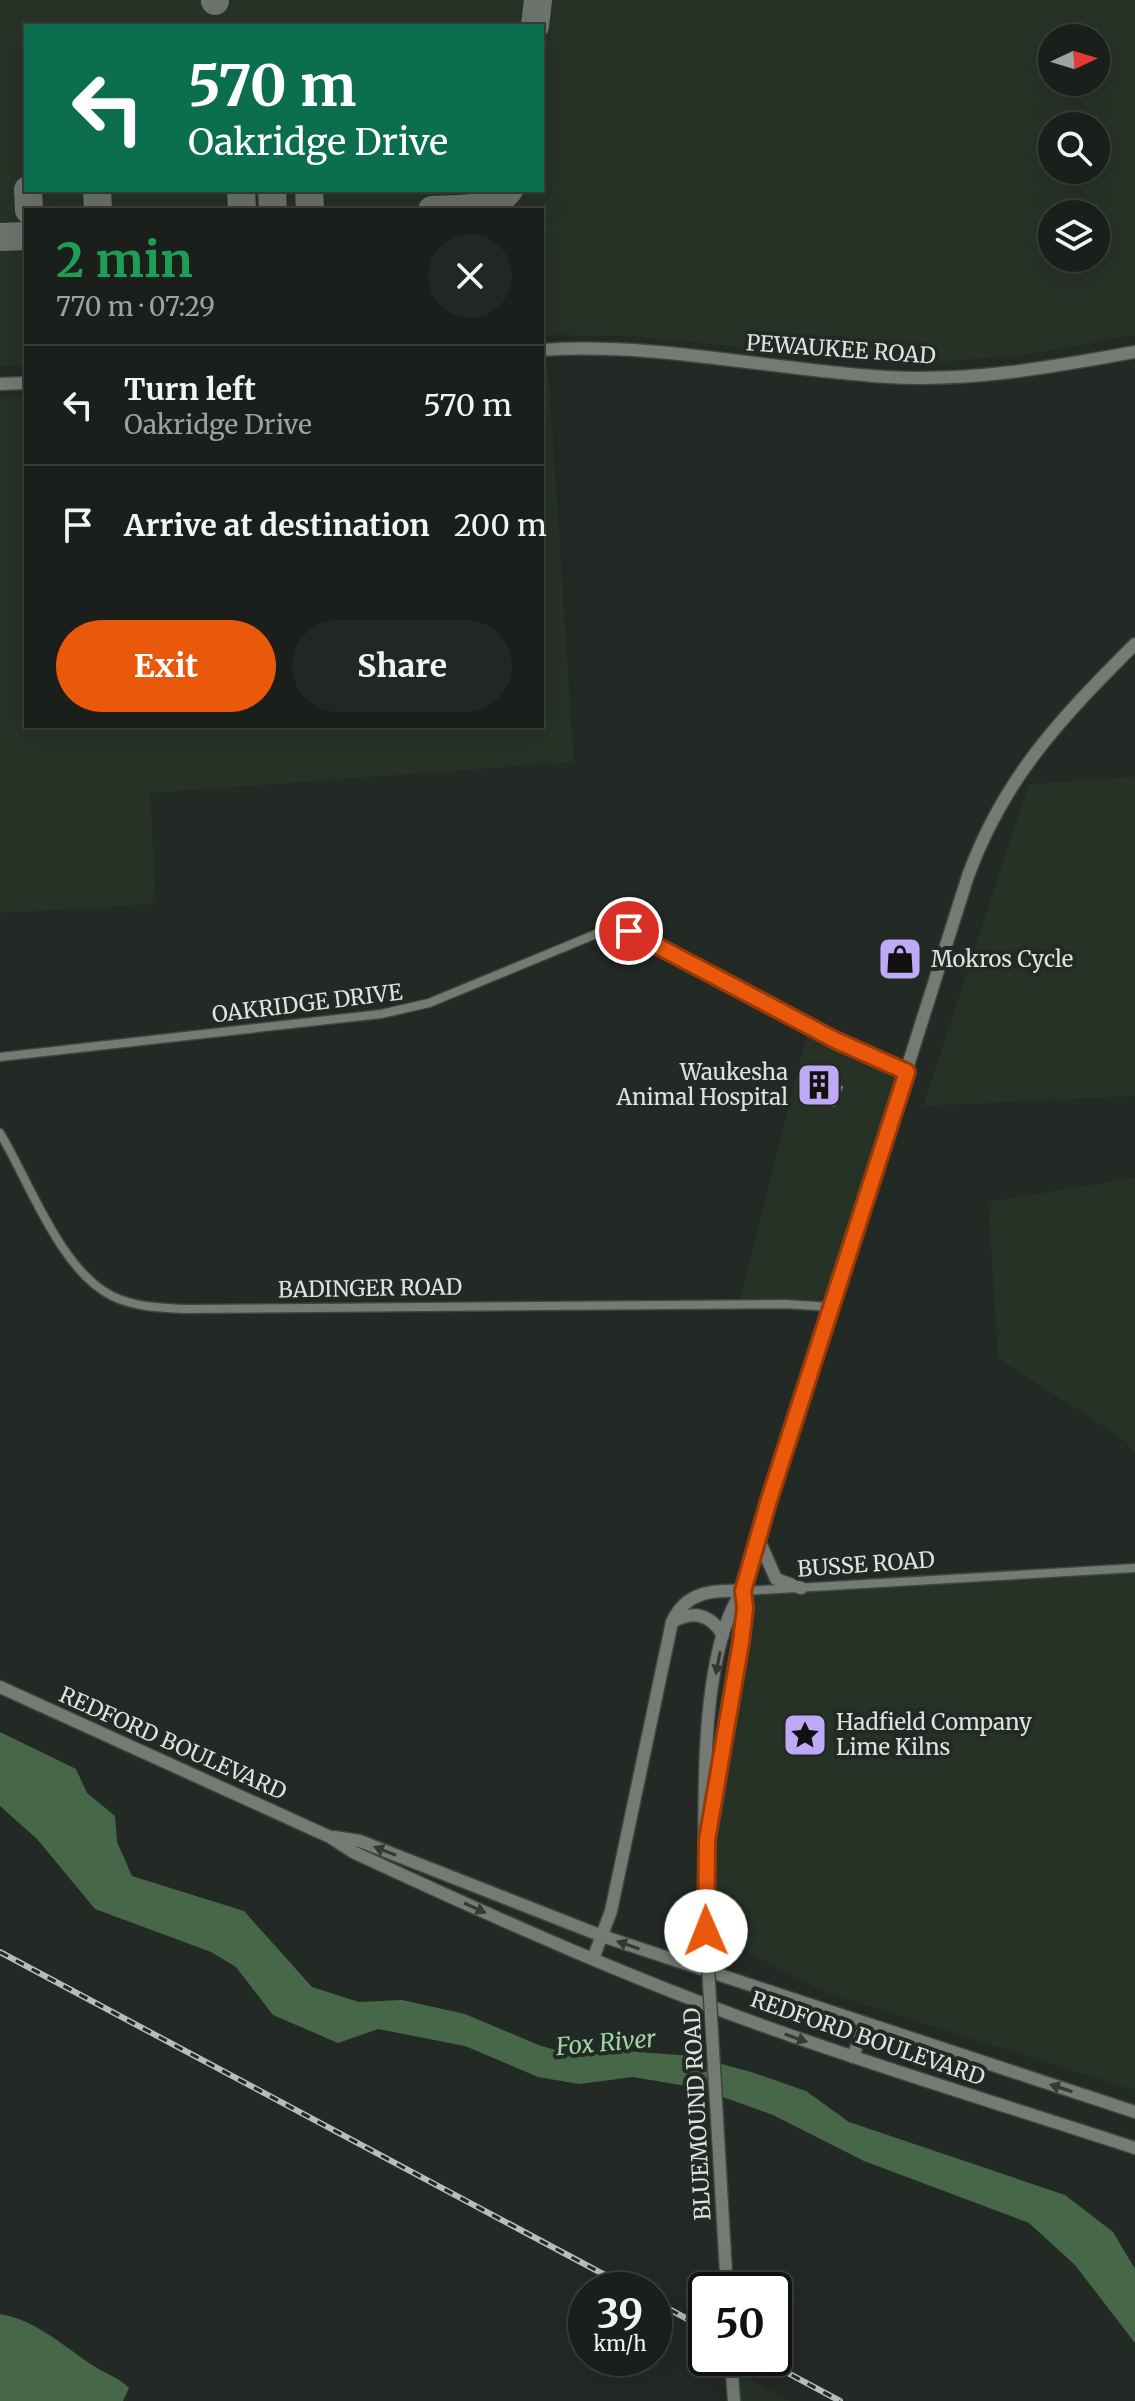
<!DOCTYPE html>
<html lang="en">
<head>
<meta charset="utf-8">
<style>
	:root { --surface:#1a1f1b; --page:#232724; --text:#f1f3f6; --muted:#9fa2a3; --line:#383d3a; --accent:#ea580c }
	body { margin:0; font-family:Merriweather,serif; background:var(--page); color:var(--text); height:100vh; display:flex; flex-direction:column; font-size:30px; white-space:nowrap }
	* { box-sizing:border-box; margin:0 }
	p { font-size:26px; color:var(--muted) }
	.icon { flex:none; width:44px; height:44px; fill:none; stroke:currentColor; stroke-width:2; stroke-linecap:round; stroke-linejoin:round }
	.map { position:relative; flex:1; overflow:hidden }
	.details { position:absolute; left:24px; top:208px; width:520px; height:520px; display:flex; flex-direction:column; background:var(--surface); border-radius:0px; box-shadow:0 8px 32px #0002,0 0 0 2px var(--line) }
	.details>* { flex:none }
	.top-card { position:absolute; left:24px; top:24px; width:520px; height:168px; border-radius:0px; box-shadow:0 8px 32px #0002,0 0 0 2px var(--line); background:#0b6e4f; color:#fff; overflow:hidden }
	.needle { width:52px; rotate:86deg }
	.fabs { position:absolute; left:1038px; top:24px; display:grid; gap:16px }
	.fabs a { display:grid; place-items:center; width:72px; height:72px; border-radius:50%; background:var(--surface); box-shadow:0 8px 32px #0002,0 0 0 2px var(--line); font-size:40px }
	.speed { position:absolute; left:568px; top:2272px; display:flex; gap:16px; font-size:40px; font-weight:700; text-align:center }
	.speed>* { display:grid; place-content:center; width:104px; height:104px; border-radius:50%; background:var(--surface); box-shadow:0 8px 32px #0002,0 0 0 2px var(--line); line-height:1 }
	.speed small { font-size:20px; font-weight:400 }
	.speed .limit { border:4px solid #111; border-radius:12px; background:#fff; color:#111 }
	.pin { position:absolute; display:grid; place-items:center; width:68px; height:68px; color:#fff; margin:-34px; border:4px solid #fff; border-radius:50%; box-shadow:0 2px 8px #0007 }
	.me { position:absolute; width:88px; margin:-44px; rotate:359deg; stroke-linejoin:round; filter:drop-shadow(0 0 6px #0008) }
	.turn { display:flex; align-items:center; gap:28px; height:168px; padding:0 32px; font-size:36px }
	.turn .icon { width:104px; height:104px; stroke-width:2.5 }
	.turn b { display:block; font-size:56px; line-height:68px }
	.round { display:grid; place-items:center; flex:none; width:84px; height:84px; border-radius:42px; background:var(--page) }
	.summary { display:flex; align-items:center; justify-content:space-between; height:136px; padding:0 32px }
	h1 { font-size:48px; font-weight:700; line-height:60px; color:#1e9e55 }
	.cta { display:flex; gap:16px; margin-top:auto; padding:16px 32px }
	.cta a { flex:1; height:92px; border-radius:48px; background:var(--accent); color:#fff; font-size:32px; font-weight:700; line-height:92px; text-align:center }
	.cta a+a { background:var(--page); color:var(--text) }
	ul { padding:0; list-style:none }
	li { display:flex; align-items:center; gap:24px; height:120px; padding:0 32px; border-top:2px solid var(--line) }
	li div { flex:1 }
	li b { display:block; font-size:30px }
	li em { font-style:normal }
	.map>svg:first-child { display:block }
</style>
</head>
<body>
<div class="map">
<svg width="1135" height="2401" viewBox="0 0 1135 2401">
	<rect width="100%" height="100%" fill="#232924"/>
	<g fill="#273227" fill-rule="evenodd">
		<path d="M0 0H1135V335L1025 355 923 363 853 359 632 336 542 335V210H26V365L0 367ZM26 26H542V190H26ZM1052 38H1096V82H1052ZM1052 126H1096V170H1052ZM1052 214H1096V258H1052Z"/>
		<path d="M548 364 574 762 150 793 156 904 0 913V397L26 396V726H542V365Z"/>
		<path d="M1135 777V1096L923 1106 1029 784Z"/>
		<path d="M809 1026 907 1072 831 1307 739 1304Z"/>
		<path d="M1135 1178V1452L1124 1440 998 1358 988 1202Z"/>
		<path d="M1135 1568V2090L827 1993 706 1931 707 1840 743 1591Z"/>
		<path d="M731 2370 791 2401H734Z"/>
	</g>
	<g fill="#476848">
		<path d="M0 1732 76 1769 87 1793 115 1816 117 1842 132 1876 244 1911 312 1987 359 2002 402 2000 465 2014 541 2046 568 2053 613 2050 692 2056 751 2072 806 2091 849 2122 1065 2195 1113 2232 1135 2269V2343L1075 2265 1029 2223 864 2161 773 2115 698 2088 633 2077 579 2084 538 2077 465 2046 378 2029 338 2043 273 2015 236 1967 211 1952 95 1909 37 1839 0 1806Z"/>
		<path d="M0 2314C39 2321 65 2348 97 2368 109 2375 119 2378 129 2388L123 2401H0Z"/>
	</g>
	<g fill="none" stroke-linecap="round" stroke-linejoin="round">
		<g stroke="#6e736e" stroke-width="28">
			<path d="M215 1V0"/>
			<path d="M535 26 538 0"/>
			<path d="M28 190 29 210"/>
			<path d="M97 190 98 210"/>
			<path d="M241 190 242 210"/>
			<path d="M272 190 273 210"/>
			<path d="M309 190 310 210"/>
			<path d="M432 210C459 208 490 213 509 190"/>
			<path d="M0 237 26 236"/>
		</g>
	</g>
	<path fill="#474d47" stroke="#787f78" stroke-width="2" d="M810 1066 836 1078 833 1083 842 1087 834 1106 798 1089Z"/>
	<g fill="none" stroke-linecap="round" stroke-linejoin="round">
		<g stroke="#3f443f" stroke-width="11">
			<g id="street">
				<path d="M0 1057 381 1014 429 1003 601 932 622 929 644 938 835 1040 907 1072"/>
				<path d="M0 1133C29 1181 60 1270 112 1296 135 1307 160 1308 185 1309L785 1304 831 1307"/>
				<path d="M744 1591 1135 1568"/>
			</g>
		</g>
		<g stroke="#3f443f" stroke-width="15">
			<g id="secondary">
				<path d="M542 350C658 342 772 370 887 377 971 382 1053 367 1135 352"/>
				<path d="M0 384 26 383"/>
				<path d="M758 1538 776 1579 801 1588"/>
				<path d="M672 1622C694 1610 710 1614 723 1635"/>
				<path d="M0 1687 330 1837 353 1852C497 1919 644 1985 795 2037 907 2076 1022 2111 1135 2148"/>
				<path d="M334 1837 360 1841 602 1936 1135 2112"/>
				<path d="M707 1840 751 1560 968 876C1004 777 1062 717 1135 644"/>
				<path d="M706 1931C705 1849 694 1655 743 1591"/>
				<path d="M593 1959 611 1911 672 1622C686 1591 713 1590 743 1591"/>
				<path d="M853 2057 864 2025"/>
				<path d="M731 2358 734 2401"/>
			</g>
		</g>
		<use href="#street" stroke="#747b74" stroke-width="8"/>
		<use href="#secondary" stroke="#747b74" stroke-width="12"/>
		<g stroke="#b9bdb9" stroke-width="6">
			<g id="rail">
				<path d="M0 1952 633 2290"/>
				<path d="M654 2301 706 2329"/>
				<path d="M760 2358 840 2401"/>
			</g>
		</g>
		<use href="#rail" stroke="#232924" stroke-width="3" stroke-dasharray="9" stroke-linecap="butt"/>
		<g stroke="#3f443f" stroke-width="15" stroke-linecap="butt">
			<path id="secondary-bridge" d="M706 1931 727 2290"/>
		</g>
		<use href="#secondary-bridge" stroke="#747b74" stroke-width="12"/>
	</g>
	<defs><path id="oneway-solid" d="M-6-.8H1V-3.2L6.5 0L1 3.2V.8H-6Z" transform="scale(2)"/></defs>
	<g fill="#333934">
		<use href="#oneway-solid" transform="translate(718 1663) rotate(101)"/>
		<use href="#oneway-solid" transform="translate(385 1851) rotate(-159)"/>
		<use href="#oneway-solid" transform="translate(475 1908) rotate(25)"/>
		<use href="#oneway-solid" transform="translate(628 1945) rotate(-161)"/>
		<use href="#oneway-solid" transform="translate(796 2038) rotate(19)"/>
		<use href="#oneway-solid" transform="translate(1061 2088) rotate(-162)"/>
	</g>
	<g fill="none" stroke-linecap="round" stroke-linejoin="round">
		<g stroke="#983908" stroke-width="20">
			<path id="route" d="M629 931 835 1040 907 1072 768 1503 743 1591 745 1608 741 1642 707 1840 706 1931"/>
		</g>
		<use href="#route" stroke="#ea580c" stroke-width="14"/>
	</g>
	<defs>
		<g id="shop-square" transform="scale(2.3)"><rect x="-9" y="-9" width="18" height="18" rx="4" fill="#bda9f5" stroke="#232924"/><path d="M-5-2.5h2.3a2.7 3.5 0 0 1 5.4 0H5L5.5 6h-11ZM-1.5-2.5h3a1.5 2.3 0 0 0-3 0Z" fill="#111"/></g>
		<g id="building-square" transform="scale(2.3)"><rect x="-9" y="-9" width="18" height="18" rx="4" fill="#bda9f5" stroke="#232924"/><path d="M-4-6H4V6H1V3H-1V6H-4ZM-2.5-4.3h1.7v1.8h-1.7ZM.8-4.3h1.7v1.8H.8ZM-2.5-1h1.7V.8h-1.7ZM.8-1h1.7V.8H.8Z" fill="#111"/></g>
		<g id="sight-square" transform="scale(2.3)"><rect x="-9" y="-9" width="18" height="18" rx="4" fill="#bda9f5" stroke="#232924"/><path d="M0-6L1.8-2.2L6-1.7L2.9 1.2L3.7 5.4L0 3.3L-3.7 5.4L-2.9 1.2L-6-1.7L-1.8-2.2Z" fill="#111"/></g>
	</defs>
	<g fill-rule="evenodd">
		<use href="#shop-square" x="900" y="959"/>
		<use href="#building-square" x="819" y="1085"/>
		<use href="#sight-square" x="805" y="1735"/>
	</g>
	<g text-anchor="middle" stroke-width="8" stroke-linejoin="round" paint-order="stroke">
		<g font-size="22" fill="#dfe3df" stroke="#232924">
			<text transform="translate(841 349) rotate(4)" y="8">PEWAUKEE ROAD</text>
			<text transform="translate(307 1003) rotate(-7)" y="8">OAKRIDGE DRIVE</text>
			<text transform="translate(370 1288) rotate(-1)" y="8">BADINGER ROAD</text>
			<text transform="translate(866 1564) rotate(-4)" y="8">BUSSE ROAD</text>
			<text transform="translate(173 1743) rotate(24)" y="8">REDFORD BOULEVARD</text>
			<text transform="translate(868 2038) rotate(19)" y="8">REDFORD BOULEVARD</text>
			<text transform="translate(697 2114) rotate(-93)" y="8">BLUEMOUND ROAD</text>
		</g>
		<g font-size="22" fill="#dfe3df" stroke="#232924" text-anchor="start">
			<text x="931" y="967">Mokros Cycle</text>
			<text x="788" y="1080" text-anchor="end">Waukesha<tspan x="788" dy="25">Animal Hospital</tspan></text>
			<text x="836" y="1730">Hadfield Company<tspan x="836" dy="25">Lime Kilns</tspan></text>
		</g>
		<g font-size="24" font-style="italic" fill="#9fd5a0" stroke="#232924">
			<text transform="translate(606 2043) rotate(-5)" y="8">Fox River</text>
		</g>
	</g>
</svg>
<div class="fabs">
<a><svg class="needle" viewBox="-14 -14 28 28"><path d="M0-13l5 13h-10z" fill="#e53935"/><path d="M0 13l5-13h-10z" fill="#9fa2a3"/></svg></a>
<a><svg class="icon" aria-label="search" viewBox="0 0 24 24"><circle cx="10" cy="10" r="6"/><path d="M15 15l6 6"/></svg></a>
<a><svg class="icon" aria-label="layers" viewBox="0 0 24 24"><path d="M12 4l9 5-9 5-9-5zM3 14l9 5 9-5"/></svg></a>
</div>
<div class="speed"><div>39<small>km/h</small></div><div class="limit">50</div></div>
<div class="pin" style="left:629px;top:931px;background:#d93025"><svg class="icon" aria-label="arrive" viewBox="0 0 24 24"><path d="M6 21V4h12l-3 4 3 4H6"/></svg></div>
<svg class="me" style="left:706px;top:1931px" viewBox="-20 -20 40 40"><circle r="19" fill="#fff"/><path d="M0-13L10 11 0 6-10 11z" fill="#ea580c"/></svg>
<div class="top-card">
<div class="turn"><svg class="icon" aria-label="left" viewBox="0 0 24 24"><path d="M17 20v-9H6M10 6l-5 5 5 5"/></svg><div><b>570 m</b>Oakridge Drive</div></div>
</div>
<section class="details">
<div class="summary"><div><h1>2 min</h1><p>770 m · 07:29</p></div><a class="round"><svg class="icon" aria-label="close" viewBox="0 0 24 24"><path d="M6 6l12 12M18 6L6 18"/></svg></a></div>
<ul>
<li><svg class="icon" aria-label="left" viewBox="0 0 24 24"><path d="M17 20v-9H6M10 6l-5 5 5 5"/></svg><div><b>Turn left</b><p>Oakridge Drive</p></div><em>570 m</em></li>
<li><svg class="icon" aria-label="arrive" viewBox="0 0 24 24"><path d="M6 21V4h12l-3 4 3 4H6"/></svg><div><b>Arrive at destination</b></div><em>200 m</em></li>
</ul>
<div class="cta"><a>Exit</a><a>Share</a></div>
</section>
</div>
</body>
</html>
